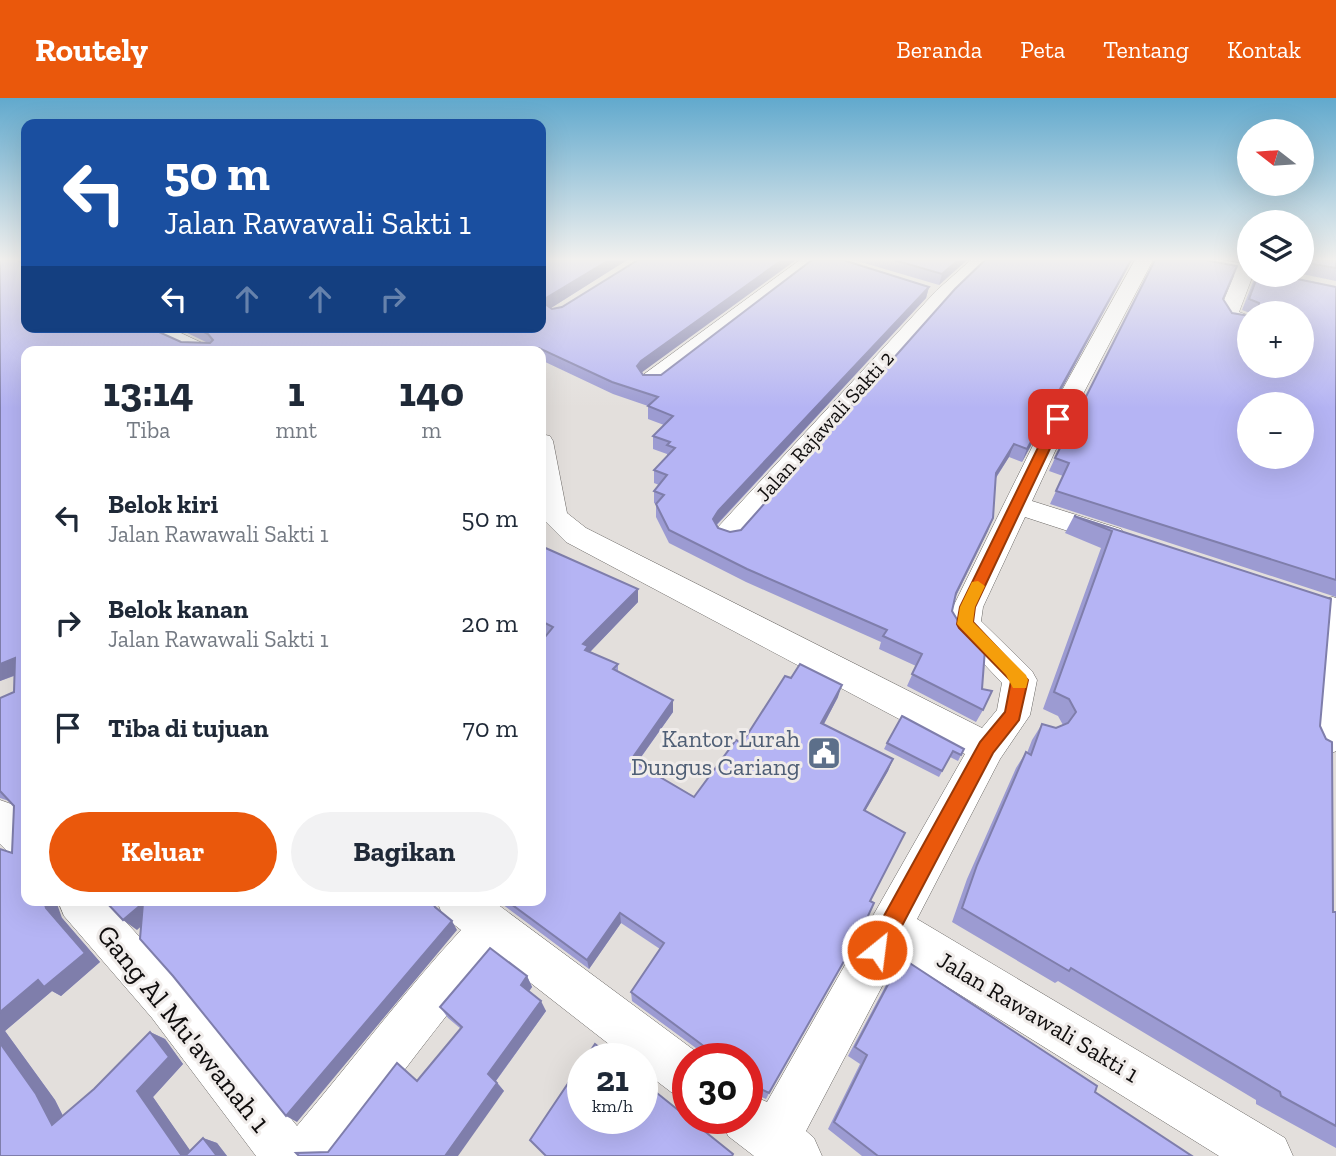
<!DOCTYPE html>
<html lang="id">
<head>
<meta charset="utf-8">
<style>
	:root { --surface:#fff; --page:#f2f2f3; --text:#1f2937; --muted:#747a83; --accent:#ea580c }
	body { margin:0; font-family:"Zilla Slab",serif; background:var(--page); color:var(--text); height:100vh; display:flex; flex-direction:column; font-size:26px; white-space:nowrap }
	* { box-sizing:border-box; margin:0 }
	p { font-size:23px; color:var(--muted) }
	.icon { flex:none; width:38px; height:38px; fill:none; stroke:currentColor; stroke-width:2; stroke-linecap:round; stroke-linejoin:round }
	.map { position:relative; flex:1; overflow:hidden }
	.side { position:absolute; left:21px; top:248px; width:525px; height:560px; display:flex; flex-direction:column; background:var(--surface); border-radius:14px; box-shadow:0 7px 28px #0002 }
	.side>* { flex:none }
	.banner { position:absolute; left:21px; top:21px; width:525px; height:214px; border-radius:14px; box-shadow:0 7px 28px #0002; background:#1a4fa0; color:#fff; overflow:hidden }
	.needle { width:46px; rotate:287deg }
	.fabs { position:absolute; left:1237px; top:21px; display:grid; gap:14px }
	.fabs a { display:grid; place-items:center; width:77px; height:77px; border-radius:50%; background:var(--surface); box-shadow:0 7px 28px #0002; font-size:35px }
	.speed { position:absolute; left:567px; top:945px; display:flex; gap:14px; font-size:35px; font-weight:700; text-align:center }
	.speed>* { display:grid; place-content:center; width:91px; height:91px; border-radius:50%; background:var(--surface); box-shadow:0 7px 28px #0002; line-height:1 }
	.speed small { font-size:18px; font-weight:400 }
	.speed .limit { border:10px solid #d22; background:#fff; color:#111 }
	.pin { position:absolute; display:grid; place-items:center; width:60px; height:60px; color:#fff; margin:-30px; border-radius:14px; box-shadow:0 4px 10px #0006 }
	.me { position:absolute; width:77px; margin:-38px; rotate:29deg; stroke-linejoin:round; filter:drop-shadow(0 0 5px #0008) }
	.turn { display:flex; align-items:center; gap:24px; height:147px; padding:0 28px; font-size:32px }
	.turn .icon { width:91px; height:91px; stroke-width:2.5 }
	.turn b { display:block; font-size:49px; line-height:60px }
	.lanes { display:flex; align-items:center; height:66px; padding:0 28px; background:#0003; justify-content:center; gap:35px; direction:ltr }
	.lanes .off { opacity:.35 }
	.eta { display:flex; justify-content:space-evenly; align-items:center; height:119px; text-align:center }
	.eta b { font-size:42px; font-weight:700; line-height:49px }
	.button { display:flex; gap:14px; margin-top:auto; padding:14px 28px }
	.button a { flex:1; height:80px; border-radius:42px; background:var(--accent); color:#fff; font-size:28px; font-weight:700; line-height:80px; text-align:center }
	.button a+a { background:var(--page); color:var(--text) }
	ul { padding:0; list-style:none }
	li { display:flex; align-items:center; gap:21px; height:105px; padding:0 28px }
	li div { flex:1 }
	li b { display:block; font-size:26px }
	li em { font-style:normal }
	header { display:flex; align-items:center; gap:42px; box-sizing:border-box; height:98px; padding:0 35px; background:var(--accent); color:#fff }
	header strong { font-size:33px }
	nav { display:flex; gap:38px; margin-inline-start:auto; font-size:24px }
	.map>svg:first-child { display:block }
</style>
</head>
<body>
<header>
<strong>Routely</strong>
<nav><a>Beranda</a><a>Peta</a><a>Tentang</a><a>Kontak</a></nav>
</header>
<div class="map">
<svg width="1336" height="1058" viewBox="0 0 1336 1058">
	<rect width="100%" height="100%" fill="#e3dfdc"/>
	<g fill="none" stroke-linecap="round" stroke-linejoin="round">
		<g stroke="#6b6865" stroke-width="1">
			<g id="minor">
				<path d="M800 162H820L659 287H643L640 282 643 277Z"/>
				<path d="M971 162H990L950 201 739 442 729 444 719 442 715 435 719 428 936 193Z"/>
				<path d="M1135 162H1153L1070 321 1032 403 1121 431 1125 438 1121 445 1111 447 1025 419 983 509 981 523 1032 573 1037 582 1030 617 1000 661 917 821 1285 1040 1293 1058H1219L898 858 806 1033 814 1040 822 1058H754L728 1038 721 1020H747V995L767 1004 965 656 566 444 541 419V336L550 338 553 343 567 415 586 430 982 630 997 612 1002 585 954 534 949 526 953 509 1046 321Z"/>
				<path d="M1245 168 1250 169V177H1253L1239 214 1250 218V230L1227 225 1219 214 1236 173Z"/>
				<path d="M141 229H168L213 250 216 254H188L144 233Z"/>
				<path d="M1333 499 1336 500V653L1322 660 1309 656 1304 645 1318 510 1322 502Z"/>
				<path d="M0 702 14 707 26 719V764L12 758 0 746Z"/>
				<path d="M58 803H107L184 888 297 1028C352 963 403 895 461 832L443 818 437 803H493L706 961H688V1001L671 994 642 972V961H628L496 858C440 922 391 991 339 1058H256L152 920 64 818Z"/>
			</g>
		</g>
		<g stroke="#6b6865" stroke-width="2">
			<path id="tertiary" d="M1179 162H1222L1250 167V177H1259L1250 181 1182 167Z"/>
		</g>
		<use href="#minor" fill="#fff" fill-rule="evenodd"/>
		<use href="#tertiary" fill="#fff" fill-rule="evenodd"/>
	</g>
	<g fill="#9c9bd2">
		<path d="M0 162 26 229 181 244 208 245 175 229H541V162H627L551 210 641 275 643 277H661L929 189 926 200 716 428 718 430 730 434 741 432 985 162H1132L1022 364 1009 359 996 380 993 420 955 499 952 513 982 591 983 612 976 624 907 588 916 568 879 551 881 544 746 484 669 445 656 419V406L654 405V393L659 387 654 385V372L667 358V356L653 351V338L664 327 648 321V308L613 296 541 262V254H26V803L62 820 100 864 61 898 52 893 5 933 55 1002 63 1018 94 991 150 934 165 941 183 966 153 999 190 1053 203 1040 217 1045 227 1058H0L3 752 12 755 14 708 9 703 0 700V600L14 594V578L0 583Z"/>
		<path d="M854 162H967L939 187Z"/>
		<path d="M1236 162H1250V164Z"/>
		<path d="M1302 162H1336V183L1302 176Z"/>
		<path d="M1257 177H1278L1336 189V499L1050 406 1063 378 1049 373 1055 360 1223 201 1250 268 1302 215H1250L1242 212 1253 184Z"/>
		<path d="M1074 418 1331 501 1320 628 1333 814H1336V1050L1256 1006V1002L1058 883 1055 885 952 824 967 781 1016 670 1026 654 1027 655 1032 642 1042 626 1056 630 1063 627 1058 618 1043 611 1101 450 1065 435Z"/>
		<path d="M541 448 638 504 590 554 618 566V574L673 614 637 665 694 699 742 645 838 599 824 626 893 661 888 673 865 713 905 735 766 1001 748 993 747 961H699L700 957 704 956 632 903 631 894 660 851 621 825 589 871 498 803H541L547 537 541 534Z"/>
		<path d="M887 645 964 651 958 663 950 659 939 679 884 651Z"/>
		<path d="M902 860 1095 994 1192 1058H862L828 1031 860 966 848 958 894 872Z"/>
		<path d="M527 878 532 889 529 893 546 913 496 983 504 993 328 1054 417 983 461 931 448 920 440 909Z"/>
	</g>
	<g fill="#7f7eab">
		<path d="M609 162H627L543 215 541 203Z"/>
		<path d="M782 162H796L641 275 637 268 641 263Z"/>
		<path d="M958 162H967L939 187 942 176Z"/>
		<path d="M1131 162H1132L1022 364 1027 351Z"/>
		<path d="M929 189 926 200 717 426 713 434V421L718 413Z"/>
		<path d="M1014 346 1009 359 991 387 996 375Z"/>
		<path d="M993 420 988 433 951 508 956 495Z"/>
		<path d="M638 491V504L589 555 590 561 583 546Z"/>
		<path d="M15 560 26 573 0 583V566Z"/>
		<path d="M842 587 838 599 818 637 821 625Z"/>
		<path d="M673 602V614L631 673V662Z"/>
		<path d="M893 661 888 673 859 724 864 712Z"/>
		<path d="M44 803H56L62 820 100 864 61 898 52 893 5 933 55 1002 70 1032 52 1027 0 945V914L38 882 46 810Z"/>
		<path d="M143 805 156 815 137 832 123 822Z"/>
		<path d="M620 815 621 825 589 871 587 862Z"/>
		<path d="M452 823 457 832 297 1024 286 1018Z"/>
		<path d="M527 878 532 889 526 898 521 887Z"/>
		<path d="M541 903 546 913 495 984 488 976Z"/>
		<path d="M150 934 165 941 183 966 153 999 194 1058H182L137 993Z"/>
		<path d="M497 985 504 993 458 1058H445Z"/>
		<path d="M203 1040 217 1045 227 1058H217Z"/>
	</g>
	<g fill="#b5b4f4" stroke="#7f7eab" stroke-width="2" fill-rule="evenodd">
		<path d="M0 162H17L20 164V162H26V229H148L181 244 210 245 213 242 208 236 194 229H541V162H609L541 203 552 211 562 209 638 162H782L641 263 637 268 643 277H661L812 162H843L929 189 718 413 713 421 718 430 730 434 741 432 955 191 985 162H1131L1027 351 1014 346 996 375 993 420 956 495 952 513 958 523 985 551 982 591 992 593 983 612 912 576 922 556 883 538 887 532 747 471 669 432 656 406 664 397 654 393 667 377 654 372 675 350 667 347 670 344 653 338 673 318 648 308 658 299 612 284 539 250 532 254H26V803H44L46 810 85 855 44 889 38 882 0 914V751L12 755 14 708 0 693V600L14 594 15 560 0 566Z"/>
		<path d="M894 162H958L942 176Z"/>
		<path d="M1155 162H1204L1237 168 1223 201 1232 215 1250 218V268H1302V215H1259V205L1249 201 1258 177H1278L1336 189V482L1056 393 1069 365 1055 360ZM1250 306H1302V359H1250Z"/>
		<path d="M1302 162H1336V170L1302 164Z"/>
		<path d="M1074 418 1331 501 1320 628 1326 641 1332 644 1333 814H1336V1028L1281 998 1280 994 1071 870 1069 873 962 810 977 767 1026 654 1031 657 1042 626 1056 630 1068 625 1076 614 1069 601 1054 594 1112 433Z"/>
		<path d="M541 448 638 491 583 546 588 548 585 552 618 566 613 571 673 602 631 662 694 699 736 642 742 645 785 578 791 580 800 566 842 587 821 625 893 661 864 712 905 735 870 803 874 805 860 835 769 995 750 986 747 990V961H705L700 957 709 956V952L631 894 664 845 620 815 587 862 507 803H541V544L553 529 541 523Z"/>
		<path d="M902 618 964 651 961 657 953 653 942 673 887 645Z"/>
		<path d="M105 803H432L435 809 452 823 286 1018 173 878 140 841 143 805 123 822Z"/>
		<path d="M490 850 527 878 521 887 541 903 488 976 497 985 445 1058H299L296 1055 328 1054 397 965 417 983 462 929 440 909Z"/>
		<path d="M902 860 1097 988 1095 994 1192 1058H878L834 1024 867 957 855 949Z"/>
		<path d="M150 934 169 959 137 993 182 1058H0V945L36 996 52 1027 94 991Z"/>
		<path d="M595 946 614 961H585Z"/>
		<path d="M583 963V1020H642V983L733 1056 732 1058H546L530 1042Z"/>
		<path d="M203 1040 217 1058H185Z"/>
	</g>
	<linearGradient id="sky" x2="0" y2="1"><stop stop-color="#61a9cd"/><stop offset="0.52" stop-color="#f2f1ef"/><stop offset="1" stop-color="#f2f1ef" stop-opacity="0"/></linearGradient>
	<rect width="1336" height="310" fill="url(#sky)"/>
	<path fill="#ea580c" stroke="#983908" stroke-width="2" d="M1058 317 1064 321 975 509 973 524 1028 582 1019 622 993 655 885 860 877 864 869 860 866 852 869 845 980 644 1005 614 1011 583 959 530 957 526 960 509 1052 321Z"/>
	<path fill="#f59e0b" d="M978 483 985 488 975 509 973 524 1026 577 1028 582 1026 590H1013L1006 577 957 526 960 509 972 484Z"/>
	<defs>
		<g id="civic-square" transform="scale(1.75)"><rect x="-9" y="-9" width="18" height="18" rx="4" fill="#5c6f8a" stroke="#f0ecea"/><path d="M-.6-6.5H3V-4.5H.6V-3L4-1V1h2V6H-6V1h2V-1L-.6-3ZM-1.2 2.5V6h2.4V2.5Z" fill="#fff"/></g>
	</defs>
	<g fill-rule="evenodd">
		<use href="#civic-square" x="824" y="655"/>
	</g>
	<g text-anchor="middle" stroke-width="6" stroke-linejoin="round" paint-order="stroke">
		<g font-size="21" fill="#100e0e" stroke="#f0ecea">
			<text transform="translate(825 328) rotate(-48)" y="7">Jalan Rajawali Sakti 2</text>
		</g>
		<g font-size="24" fill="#4e5e75" stroke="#f0ecea" text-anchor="end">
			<text x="800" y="649">Kantor Lurah<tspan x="800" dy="28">Dungus Cariang</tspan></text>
		</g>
		<g font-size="24" fill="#100e0e" stroke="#f0ecea">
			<text transform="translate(1038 919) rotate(31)" y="8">Jalan Rawawali Sakti 1</text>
		</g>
		<g font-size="28" fill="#100e0e" stroke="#f0ecea">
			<text transform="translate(184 930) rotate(51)" y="10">Gang Al Mu'awanah 1</text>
		</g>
	</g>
</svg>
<div class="fabs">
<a><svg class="needle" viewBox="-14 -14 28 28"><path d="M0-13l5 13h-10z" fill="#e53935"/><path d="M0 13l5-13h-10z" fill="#747a83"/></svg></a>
<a><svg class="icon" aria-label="layers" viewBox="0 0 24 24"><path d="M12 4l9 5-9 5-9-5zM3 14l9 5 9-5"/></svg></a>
<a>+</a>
<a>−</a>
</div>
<div class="speed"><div>21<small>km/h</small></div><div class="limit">30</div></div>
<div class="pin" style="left:1058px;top:321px;background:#d93025"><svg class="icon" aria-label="arrive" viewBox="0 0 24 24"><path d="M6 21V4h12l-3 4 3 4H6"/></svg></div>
<svg class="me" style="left:877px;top:852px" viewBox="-20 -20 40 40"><circle r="17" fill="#ea580c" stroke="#fff" stroke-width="3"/><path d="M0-11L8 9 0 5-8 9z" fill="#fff"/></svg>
<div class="banner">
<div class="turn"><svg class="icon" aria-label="left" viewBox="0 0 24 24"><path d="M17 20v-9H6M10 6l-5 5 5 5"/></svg><div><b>50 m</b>Jalan Rawawali Sakti 1</div></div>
<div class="lanes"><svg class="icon" aria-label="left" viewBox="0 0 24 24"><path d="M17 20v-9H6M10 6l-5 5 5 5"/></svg><svg class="icon off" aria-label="ahead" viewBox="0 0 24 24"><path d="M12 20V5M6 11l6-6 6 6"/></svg><svg class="icon off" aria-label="ahead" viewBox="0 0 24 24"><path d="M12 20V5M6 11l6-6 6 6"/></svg><svg class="icon off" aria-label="right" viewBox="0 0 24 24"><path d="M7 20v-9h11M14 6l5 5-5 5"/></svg></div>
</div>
<section class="side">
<div class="eta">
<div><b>13:14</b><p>Tiba</p></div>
<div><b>1</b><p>mnt</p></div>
<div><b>140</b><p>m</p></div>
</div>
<ul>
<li><svg class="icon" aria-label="left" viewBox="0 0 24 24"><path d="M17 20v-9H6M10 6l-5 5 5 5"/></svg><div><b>Belok kiri</b><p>Jalan Rawawali Sakti 1</p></div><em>50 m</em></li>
<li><svg class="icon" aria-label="right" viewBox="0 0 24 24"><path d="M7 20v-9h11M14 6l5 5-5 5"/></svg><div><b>Belok kanan</b><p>Jalan Rawawali Sakti 1</p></div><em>20 m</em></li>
<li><svg class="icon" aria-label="arrive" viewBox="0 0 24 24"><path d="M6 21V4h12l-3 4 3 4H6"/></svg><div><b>Tiba di tujuan</b></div><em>70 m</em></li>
</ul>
<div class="button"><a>Keluar</a><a>Bagikan</a></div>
</section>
</div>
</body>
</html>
